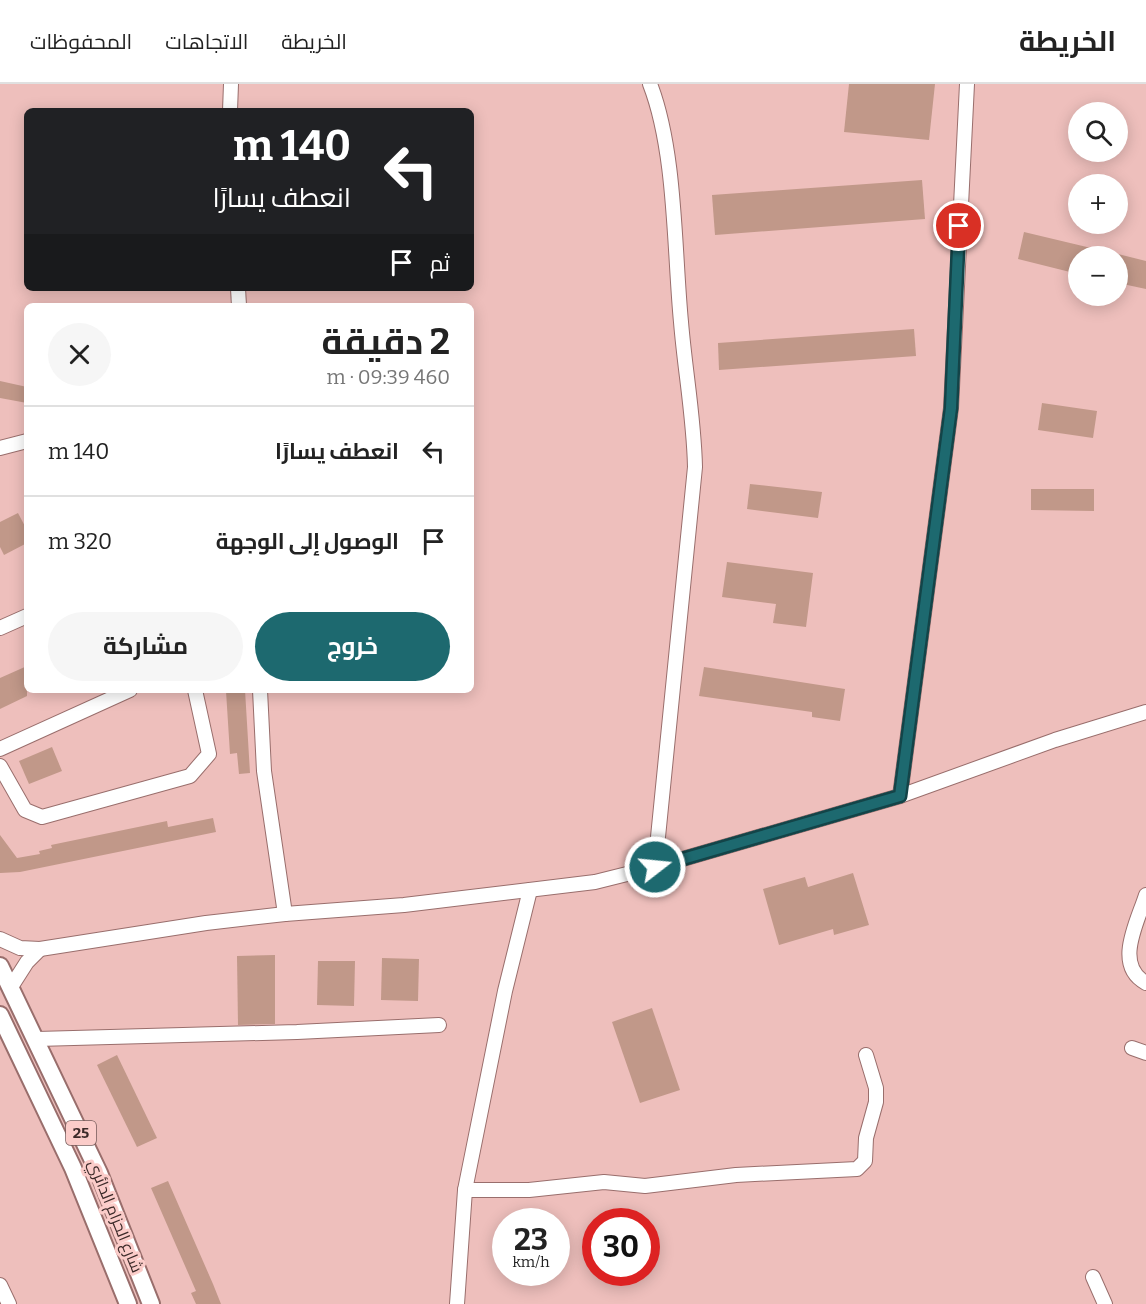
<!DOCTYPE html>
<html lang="ar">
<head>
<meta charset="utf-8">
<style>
	:root { --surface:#fff; --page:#f6f6f6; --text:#222; --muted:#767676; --line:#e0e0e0; --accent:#1d696f }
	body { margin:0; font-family:Bitter,Cairo,serif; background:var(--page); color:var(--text); direction:rtl; height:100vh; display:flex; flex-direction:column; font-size:22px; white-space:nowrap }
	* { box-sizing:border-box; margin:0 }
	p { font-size:20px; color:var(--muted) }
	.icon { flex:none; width:33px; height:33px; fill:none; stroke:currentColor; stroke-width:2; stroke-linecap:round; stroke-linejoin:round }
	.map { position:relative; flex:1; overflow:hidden; direction:ltr }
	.details { position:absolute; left:24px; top:219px; width:450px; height:390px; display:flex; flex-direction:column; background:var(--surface); border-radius:9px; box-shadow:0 3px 15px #0003; direction:rtl }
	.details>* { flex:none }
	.hud { position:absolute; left:24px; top:24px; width:450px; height:183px; border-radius:9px; box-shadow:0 3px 15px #0003; direction:rtl; background:#202124; color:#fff; overflow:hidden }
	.controls { position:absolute; left:1068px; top:18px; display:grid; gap:12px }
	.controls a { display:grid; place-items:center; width:60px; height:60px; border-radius:50%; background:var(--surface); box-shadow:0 3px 15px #0003; font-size:30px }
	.speed { position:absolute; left:492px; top:1124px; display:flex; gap:12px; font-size:30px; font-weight:700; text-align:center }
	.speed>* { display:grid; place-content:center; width:78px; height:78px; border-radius:50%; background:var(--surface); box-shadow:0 3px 15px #0003; line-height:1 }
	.speed small { font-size:15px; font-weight:400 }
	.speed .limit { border:9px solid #d22; background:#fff; color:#111 }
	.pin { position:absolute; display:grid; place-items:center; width:51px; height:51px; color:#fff; margin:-26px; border:3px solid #fff; border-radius:50%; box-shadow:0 2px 6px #0007 }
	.me { position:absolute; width:66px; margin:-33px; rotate:74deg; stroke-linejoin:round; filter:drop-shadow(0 0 4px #0008) }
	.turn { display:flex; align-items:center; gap:21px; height:126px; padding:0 24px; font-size:27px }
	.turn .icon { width:78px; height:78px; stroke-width:2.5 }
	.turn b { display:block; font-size:42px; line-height:51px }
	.then { display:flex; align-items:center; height:57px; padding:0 24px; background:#0003; gap:12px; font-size:22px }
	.round { display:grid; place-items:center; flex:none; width:63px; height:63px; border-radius:32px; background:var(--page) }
	.headline { display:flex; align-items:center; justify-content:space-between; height:102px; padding:0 24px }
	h1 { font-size:36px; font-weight:700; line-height:45px }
	.cta { display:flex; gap:12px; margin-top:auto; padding:12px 24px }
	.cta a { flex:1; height:69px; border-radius:36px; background:var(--accent); color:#fff; font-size:24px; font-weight:700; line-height:69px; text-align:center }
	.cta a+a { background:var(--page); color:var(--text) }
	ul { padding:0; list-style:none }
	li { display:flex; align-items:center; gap:18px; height:90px; padding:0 24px; border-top:2px solid var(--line) }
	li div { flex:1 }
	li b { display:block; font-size:22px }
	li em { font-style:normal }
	header { display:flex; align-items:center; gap:36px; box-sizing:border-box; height:84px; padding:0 30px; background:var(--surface); border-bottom:2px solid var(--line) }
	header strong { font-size:28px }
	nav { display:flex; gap:33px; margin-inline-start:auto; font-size:21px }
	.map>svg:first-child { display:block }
</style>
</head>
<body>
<header>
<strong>الخريطة</strong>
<nav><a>الخريطة</a><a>الاتجاهات</a><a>المحفوظات</a></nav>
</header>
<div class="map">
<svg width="1146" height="1220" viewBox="0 0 1146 1220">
	<rect width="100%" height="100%" fill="#eebfbc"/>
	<g fill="#c19889">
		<path d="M849 0H935L929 56 844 48Z"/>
		<path d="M922 96 925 135 715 151 712 111Z"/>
		<path d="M1024 148 1112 169 1111 172H1078V190L1018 175Z"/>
		<path d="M1118 170 1146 177V205L1118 199Z"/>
		<path d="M914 245 916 272 719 286 718 259Z"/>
		<path d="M0 297 27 303V319L0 314Z"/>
		<path d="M1042 319 1097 327 1093 354 1038 346Z"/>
		<path d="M750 400 822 408 818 434 747 425Z"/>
		<path d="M1031 405H1094V427L1031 426Z"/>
		<path d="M18 429 27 446V459L4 471 0 463V438Z"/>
		<path d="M727 478 813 489 806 543 773 539 776 520 722 513Z"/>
		<path d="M27 582V612L0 625V594Z"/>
		<path d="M704 583 845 605 840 637 812 633V628L699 612Z"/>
		<path d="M233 606H245L250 689 239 690 237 669 230 670 226 607Z"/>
		<path d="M52 663 62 687 29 700 19 677Z"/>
		<path d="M213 734 216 748 20 788 0 789V751L17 774 40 770 39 767 52 764 51 761 167 737 168 743Z"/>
		<path d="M853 789 869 841 834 851 833 845 779 861 763 805 805 793 808 803Z"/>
		<path d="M275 871V940L238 941 237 872Z"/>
		<path d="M382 874 419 875 418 917 381 916Z"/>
		<path d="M318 877H355L354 922 317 921Z"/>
		<path d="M652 924 680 1006 640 1019 612 938Z"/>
		<path d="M117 971 157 1054 137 1063 97 981Z"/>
		<path d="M168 1097 213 1200 221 1220H196L191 1209 196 1207 151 1104Z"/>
	</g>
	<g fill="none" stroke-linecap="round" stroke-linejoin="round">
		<g stroke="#996e6c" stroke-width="16">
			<g id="minor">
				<path d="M650 0C676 67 674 165 681 238 685 287 694 334 695 383L655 783"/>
				<path d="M230 27 231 0"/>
				<path d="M238 204 239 222"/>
				<path d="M0 364 27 357"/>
				<path d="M0 544 27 532"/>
				<path d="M260 606 264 687 285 830"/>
				<path d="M0 665 130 606"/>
				<path d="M0 682 25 726 42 733 190 692 209 670 195 606"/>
				<path d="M900 712 951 324 967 0"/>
				<path d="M1146 811C1138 837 1113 881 1146 899"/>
				<path d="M0 855 20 864 40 865 206 839 285 830 404 821 595 798 655 783 900 712 1055 656 1146 628"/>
				<path d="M11 903 27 878 40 865"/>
				<path d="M37 955 297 948 439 941"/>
				<path d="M1132 964 1146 969"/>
				<path d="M465 1106H529L604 1098 645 1102 736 1091 857 1085 865 1077 866 1054 876 1018V1004L866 971"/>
				<path d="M1093 1193 1105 1220"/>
				<path d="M0 1201 9 1220"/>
				<path d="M457 1220 465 1106 505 907 530 806"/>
			</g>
		</g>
		<g stroke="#996e6c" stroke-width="20">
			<g id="major">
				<path d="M0 882 99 1089 151 1220"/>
				<path d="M0 931 73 1084 128 1220"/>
			</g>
		</g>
		<use href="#minor" stroke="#fff" stroke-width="14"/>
		<use href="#major" stroke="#fff" stroke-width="16"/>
	</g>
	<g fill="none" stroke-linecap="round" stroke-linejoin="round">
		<g stroke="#134448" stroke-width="15">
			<path id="route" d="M655 783 900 712 951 324 959 142"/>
		</g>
		<use href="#route" stroke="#1d696f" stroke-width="10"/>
	</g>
	<g text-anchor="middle" stroke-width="6" stroke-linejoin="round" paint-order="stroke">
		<rect fill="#fbccc9" stroke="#755b59" stroke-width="1.5" x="66" y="1037" width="30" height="24" rx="4.5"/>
		<g font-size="15" font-weight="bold" fill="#3c2a29">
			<text x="81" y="1054">25</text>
		</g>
		<g font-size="16" fill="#3c2a29" stroke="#fbccc9">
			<text transform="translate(116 1132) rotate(68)" y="6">شارع الحزام الدائري</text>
		</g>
	</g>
</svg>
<div class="controls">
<a><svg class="icon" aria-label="search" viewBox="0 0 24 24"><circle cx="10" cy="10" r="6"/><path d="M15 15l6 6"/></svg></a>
<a>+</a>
<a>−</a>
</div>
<div class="speed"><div>23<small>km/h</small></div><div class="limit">30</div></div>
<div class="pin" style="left:959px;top:142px;background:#d93025"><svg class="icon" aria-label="arrive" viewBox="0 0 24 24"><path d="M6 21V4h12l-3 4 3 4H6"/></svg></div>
<svg class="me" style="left:655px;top:783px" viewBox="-20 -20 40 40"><circle r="17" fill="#1d696f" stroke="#fff" stroke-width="3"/><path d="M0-11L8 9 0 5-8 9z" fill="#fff"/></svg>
<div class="hud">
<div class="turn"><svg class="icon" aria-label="left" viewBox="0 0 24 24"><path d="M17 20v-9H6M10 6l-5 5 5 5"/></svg><div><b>140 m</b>انعطف يسارًا</div></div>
<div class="then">ثم<svg class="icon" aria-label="arrive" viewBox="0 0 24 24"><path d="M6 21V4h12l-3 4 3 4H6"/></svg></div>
</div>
<section class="details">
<div class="headline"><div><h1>2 دقيقة</h1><p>460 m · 09:39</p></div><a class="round"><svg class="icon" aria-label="close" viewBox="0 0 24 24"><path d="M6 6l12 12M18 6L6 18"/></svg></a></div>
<ul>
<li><svg class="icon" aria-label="left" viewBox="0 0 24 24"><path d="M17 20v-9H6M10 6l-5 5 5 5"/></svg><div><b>انعطف يسارًا</b></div><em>140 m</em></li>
<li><svg class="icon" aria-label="arrive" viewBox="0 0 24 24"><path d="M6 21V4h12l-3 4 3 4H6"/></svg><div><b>الوصول إلى الوجهة</b></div><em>320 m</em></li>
</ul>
<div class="cta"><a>خروج</a><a>مشاركة</a></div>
</section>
</div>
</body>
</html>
